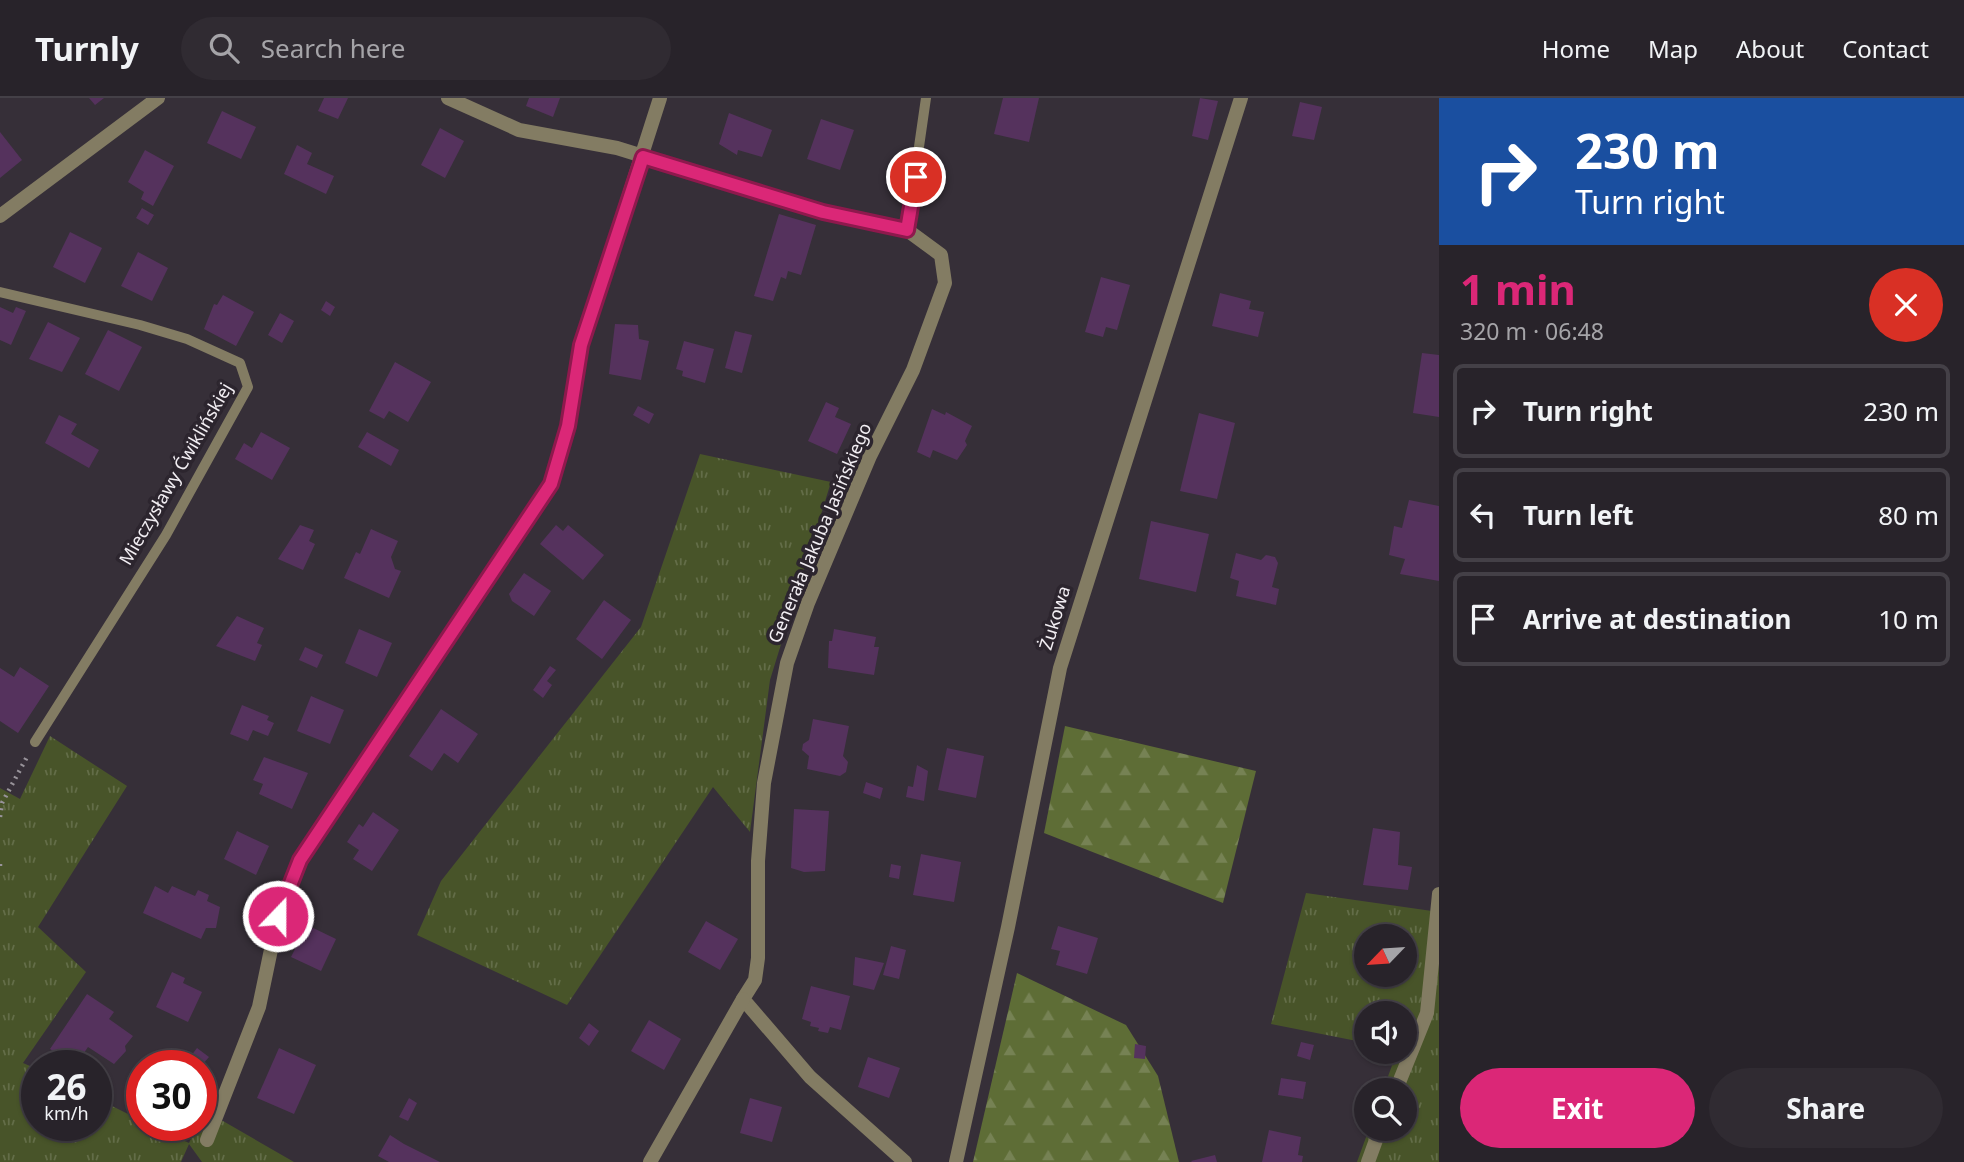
<!DOCTYPE html>
<html lang="en">
<head>
<meta charset="utf-8">
<style>
	:root { --surface:#28232a; --page:#302b32; --text:#f1f3f6; --muted:#a5a4a8; --line:#444047; --accent:#db2777 }
	body { margin:0; font-family:"Noto Sans",sans-serif; background:var(--page); color:var(--text); height:100vh; display:flex; flex-direction:column; font-size:26px; white-space:nowrap }
	* { box-sizing:border-box; margin:0 }
	p { font-size:23px; color:var(--muted) }
	.icon { flex:none; width:38px; height:38px; fill:none; stroke:currentColor; stroke-width:2; stroke-linecap:round; stroke-linejoin:round }
	.map { position:relative; flex:1; overflow:hidden }
	.panel { display:flex; flex-direction:column; background:var(--surface); width:525px }
	.panel>* { flex:none }
	.top-card { background:#1a4fa0; color:#fff; overflow:hidden }
	.needle { width:46px; rotate:245deg }
	.fabs { position:absolute; left:1354px; top:826px; display:grid; gap:14px }
	.fabs a { display:grid; place-items:center; width:63px; height:63px; border-radius:50%; background:var(--surface); box-shadow:0 2px 5px #0004,0 0 0 2px var(--line); font-size:35px }
	.speed { position:absolute; left:21px; top:952px; display:flex; gap:14px; font-size:35px; font-weight:700; text-align:center }
	.speed>* { display:grid; place-content:center; width:91px; height:91px; border-radius:50%; background:var(--surface); box-shadow:0 2px 5px #0004,0 0 0 2px var(--line); line-height:1 }
	.speed small { font-size:18px; font-weight:400 }
	.speed .limit { border:10px solid #d22; background:#fff; color:#111 }
	.pin { position:absolute; display:grid; place-items:center; width:60px; height:60px; color:#fff; margin:-30px; border:4px solid #fff; border-radius:50%; box-shadow:0 2px 7px #0007 }
	.me { position:absolute; width:77px; margin:-38px; rotate:22deg; stroke-linejoin:round; filter:drop-shadow(0 0 5px #0008) }
	.turn { display:flex; align-items:center; gap:24px; height:147px; padding:0 21px; font-size:32px }
	.turn .icon { width:91px; height:91px; stroke-width:2.5 }
	.turn b { display:block; font-size:49px; line-height:60px }
	.round { display:grid; place-items:center; flex:none; width:74px; height:74px; border-radius:37px; background:var(--page) }
	.summary { display:flex; align-items:center; justify-content:space-between; height:119px; padding:0 21px }
	h1 { font-size:42px; font-weight:700; line-height:52px; color:var(--accent) }
	.action { display:flex; gap:14px; margin-top:auto; padding:14px 21px }
	.action a { flex:1; height:80px; border-radius:42px; background:var(--accent); color:#fff; font-size:28px; font-weight:700; line-height:80px; text-align:center }
	.action a+a { background:var(--page); color:var(--text) }
	ul { padding:0; list-style:none }
	li { display:flex; align-items:center; gap:21px; height:94px; margin:0 14px 10px; padding:0 7px; border:4px solid var(--line); border-radius:10px }
	li div { flex:1 }
	li b { display:block; font-size:26px }
	li em { font-style:normal }
	header { display:flex; align-items:center; gap:42px; box-sizing:border-box; height:98px; padding:0 35px; background:var(--surface); border-bottom:2px solid var(--line) }
	header strong { font-size:33px }
	nav { display:flex; gap:38px; margin-inline-start:auto; font-size:24px }
	.search { width:490px; height:63px; background:var(--page); display:flex; align-items:center; gap:18px; box-sizing:border-box; padding:0 24px; border-radius:38px; color:var(--muted); font-size:26px }
	main { display:flex; flex:1; min-height:0 }
	.map>svg:first-child { display:block }
</style>
</head>
<body>
<header>
<strong>Turnly</strong>
<div class="search"><svg class="icon" aria-label="search" viewBox="0 0 24 24"><circle cx="10" cy="10" r="6"/><path d="M15 15l6 6"/></svg>Search here</div>
<nav><a>Home</a><a>Map</a><a>About</a><a>Contact</a></nav>
</header>
<main>
<div class="map">
<svg width="1439" height="1064" viewBox="0 0 1439 1064">
	<defs>
		<pattern id="grass-tufts" width="24" height="20" patternUnits="userSpaceOnUse" patternTransform="scale(1.75)"><rect width="24" height="20" fill="#485429"/><path d="M3 7l-1-3M5 7V3M7 7l1-3M15 17l-1-3M17 17v-4M19 17l1-3" fill="none" stroke="#636d48"/></pattern>
		<pattern id="forest-firs" width="22" height="20" patternUnits="userSpaceOnUse" patternTransform="scale(1.75)"><rect width="22" height="20" fill="#5e6d36"/><path d="M5 1l3.5 6h-7zM16 11l3.5 6h-7z" fill="#768254"/></pattern>
	</defs>
	<rect width="100%" height="100%" fill="#362f38"/>
	<g fill="url(#grass-tufts)" fill-rule="evenodd">
		<path d="M700 356 831 384 770 582 750 734 713 689 567 907 417 837 441 783 641 529Z"/>
		<path d="M50 638 127 688 38 829 86 874 23 965 37 971V1027H96V1000L142 1023V1027H151L189 1045 197 1027H201L202 1015 223 1023 294 1064H202L189 1046 181 1064H0V690L20 701Z"/>
		<path d="M1306 795 1439 814V1064H1357L1369 1031H1405V992H1383L1397 954H1405V915H1367V945L1271 926ZM1367 838H1405V877H1367Z"/>
	</g>
	<g fill="url(#forest-firs)">
		<path d="M1065 628 1256 673 1223 805 1044 735Z"/>
		<path d="M1017 875 1126 927 1158 978 1179 1064H973Z"/>
	</g>
	<g fill="#55325d">
		<path d="M89 0H104L95 7Z"/>
		<path d="M324 0H348L338 21 318 13Z"/>
		<path d="M529 0H560L553 19 526 8Z"/>
		<path d="M1003 0H1039L1029 44 994 36Z"/>
		<path d="M1200 0 1218 3 1208 42 1192 38Z"/>
		<path d="M1300 4 1322 9 1314 42 1292 38Z"/>
		<path d="M222 13 256 29 241 61 207 45Z"/>
		<path d="M729 15 772 32 762 59 738 52 737 57 719 46Z"/>
		<path d="M821 21 854 32 840 72 807 61Z"/>
		<path d="M440 30 464 43 445 80 421 67Z"/>
		<path d="M0 34 22 62 0 80Z"/>
		<path d="M297 47 312 55 307 66 334 78 326 96 284 76Z"/>
		<path d="M145 52 174 68 153 108 141 101 144 94 128 84Z"/>
		<path d="M142 110 154 117 148 127 136 120Z"/>
		<path d="M779 116 816 127 801 177 788 173 786 181 781 179 773 203 754 198Z"/>
		<path d="M70 134 102 150 85 185 53 169Z"/>
		<path d="M138 154 168 170 152 203 121 188Z"/>
		<path d="M1101 179 1130 187 1117 232 1106 229 1103 239 1085 234Z"/>
		<path d="M1220 195 1251 203 1249 211 1264 214 1258 239 1212 228Z"/>
		<path d="M223 197 254 214 236 248 204 231 214 206 217 207Z"/>
		<path d="M326 203 335 209 330 218 321 212Z"/>
		<path d="M0 209 13 215 16 209 26 213 11 247 0 242Z"/>
		<path d="M280 215 294 223 282 245 268 237Z"/>
		<path d="M48 224 80 240 62 274 29 261Z"/>
		<path d="M615 226 638 227 639 241 649 243 641 282 609 276Z"/>
		<path d="M108 232 142 249 119 293 85 276Z"/>
		<path d="M735 233 752 237 742 275 725 270Z"/>
		<path d="M684 243 714 251 705 285 682 278 683 273 676 271Z"/>
		<path d="M1422 255 1439 257V319L1413 315Z"/>
		<path d="M395 264 431 284 408 324 389 313 384 321 369 313Z"/>
		<path d="M826 304 839 310 835 319 851 326 837 356 808 343Z"/>
		<path d="M638 308 654 316 649 326 633 317Z"/>
		<path d="M932 311 945 317 946 314 972 328 965 343 967 347 957 362 933 352 930 360 917 354Z"/>
		<path d="M1199 315 1235 325 1217 401 1180 393Z"/>
		<path d="M59 317 77 326 71 336 99 352 89 370 45 345Z"/>
		<path d="M261 334 290 350 272 382 235 361 244 345 252 350Z"/>
		<path d="M367 334 399 352 391 368 358 349Z"/>
		<path d="M1409 402 1439 408V483L1400 476 1405 461 1389 457 1394 428 1402 430Z"/>
		<path d="M1151 423 1209 436 1196 494 1139 481Z"/>
		<path d="M300 427 314 432 309 443 315 446 303 472 278 461Z"/>
		<path d="M556 427 563 433 568 427 604 457 583 482 540 446Z"/>
		<path d="M371 431 398 443 391 459 395 471 401 473 389 500 344 480 356 454 360 456Z"/>
		<path d="M1236 455 1261 462 1266 457 1275 459 1278 465 1272 489 1279 491 1276 507 1236 498 1239 483 1230 480Z"/>
		<path d="M524 475 551 493 534 518 512 503 509 496Z"/>
		<path d="M604 502 631 522 602 561 576 541Z"/>
		<path d="M237 518 264 530 257 545 262 547 255 563 216 548Z"/>
		<path d="M359 531 392 545 377 579 345 565Z"/>
		<path d="M834 531 876 539 874 549H879L874 577 828 570 829 543H832Z"/>
		<path d="M305 549 323 557 317 570 299 562Z"/>
		<path d="M550 568 556 572 547 583 552 587 543 600 533 592Z"/>
		<path d="M20 569 49 588 18 635 0 623V570L14 579Z"/>
		<path d="M311 598 344 612 330 646 297 633Z"/>
		<path d="M242 607 269 618 267 622 274 625 268 638 253 632 248 643 230 636Z"/>
		<path d="M441 611 478 636 458 665 444 655 432 673 409 658Z"/>
		<path d="M813 621 849 628 843 658 848 664 846 674 840 678 807 671 809 658 802 652 803 646 809 642Z"/>
		<path d="M947 650 984 658 976 700 938 692Z"/>
		<path d="M264 659 308 675 292 711 259 696 263 686 253 682Z"/>
		<path d="M917 667 928 673 924 703 906 699 908 688 913 689Z"/>
		<path d="M866 684 883 690 880 701 863 695Z"/>
		<path d="M794 711 829 713 825 773 804 774 791 770Z"/>
		<path d="M373 714 399 732 372 773 353 761 359 752 347 744 359 726 363 729Z"/>
		<path d="M1373 730 1400 734 1398 767 1412 769 1408 792 1363 787Z"/>
		<path d="M237 733 269 748 256 777 224 761Z"/>
		<path d="M921 756 961 764 954 804 913 797Z"/>
		<path d="M891 766 901 768 899 781 889 779Z"/>
		<path d="M155 788 168 795 172 788 195 798 198 792 209 797 207 803 220 809 216 830H206L201 841 143 815Z"/>
		<path d="M706 823 738 841 720 872 688 854Z"/>
		<path d="M307 827 336 841 321 873 291 859Z"/>
		<path d="M1058 828 1098 840 1087 876 1056 867 1060 853 1051 851Z"/>
		<path d="M891 848 906 852 899 881 883 877Z"/>
		<path d="M855 859 884 865 874 892 853 887Z"/>
		<path d="M172 874 185 880 183 885 202 894 188 924 156 909Z"/>
		<path d="M811 888 850 898 841 932 830 929 828 935 818 933 819 930 810 928 811 924 802 921Z"/>
		<path d="M87 896 114 914 109 921 133 938 125 948 126 953 114 966 88 949 75 968 50 951Z"/>
		<path d="M649 922 681 941 664 972 631 953Z"/>
		<path d="M589 925 599 933 589 948 579 940Z"/>
		<path d="M1301 944 1314 947 1310 962 1297 958Z"/>
		<path d="M1135 946 1146 948 1145 961 1134 960Z"/>
		<path d="M197 950 209 959 202 967 191 958Z"/>
		<path d="M279 950 316 967 294 1016 257 1000Z"/>
		<path d="M868 959 900 970 889 1000 858 989Z"/>
		<path d="M1281 980 1306 984 1303 1001 1278 997Z"/>
		<path d="M409 1000 417 1005 408 1023 399 1019Z"/>
		<path d="M750 1000 782 1009 772 1044 740 1035Z"/>
		<path d="M1269 1032 1301 1039 1298 1057 1303 1058 1302 1064H1262Z"/>
		<path d="M390 1037 404 1046 440 1064H389L378 1058Z"/>
		<path d="M1215 1057 1217 1064H1192L1191 1063Z"/>
	</g>
	<g fill="none" stroke-linecap="round" stroke-linejoin="round">
		<g stroke="#98939a" stroke-width="4.5" stroke-dasharray="2 5" stroke-linecap="butt">
			<path d="M0 719 2 705 28 657"/>
			<path d="M0 766V773"/>
		</g>
		<g stroke="#837c63" stroke-width="10">
			<path d="M907 132 926 0"/>
			<path d="M0 194 140 227 187 241 240 265 248 289 166 437 35 644"/>
		</g>
		<g stroke="#837c63" stroke-width="14">
			<path d="M448 0 519 32 617 50 823 114 907 132 941 157 945 185 913 272 870 358 808 505 787 565 764 685 758 763V860L755 882 743 901 810 979 905 1064"/>
			<path d="M0 118 158 0"/>
			<path d="M1396 992 1427 915 1439 796"/>
			<path d="M207 1042 259 909 278 818 300 762 551 386 568 328 581 247 660 0"/>
			<path d="M650 1064 743 901"/>
			<path d="M956 1064 1008 829 1060 570 1241 0"/>
			<path d="M1368 1064 1380 1031"/>
		</g>
	</g>
	<g fill="none" stroke-linecap="round" stroke-linejoin="round">
		<g stroke="#8e194d" stroke-width="18">
			<path id="route" d="M278 818 300 762 551 386 568 328 581 247 643 59 823 114 907 132 916 79"/>
		</g>
		<use href="#route" stroke="#db2777" stroke-width="12"/>
	</g>
	<g text-anchor="middle" stroke-width="7" stroke-linejoin="round" paint-order="stroke">
		<g font-size="18" fill="#f2eef3" stroke="#2c252e">
			<text transform="translate(176 376) rotate(-60)" y="6">Mieczysławy Ćwiklińskiej</text>
			<text transform="translate(820 435) rotate(-67)" y="6">Generała Jakuba Jasińskiego</text>
			<text transform="translate(1055 520) rotate(-73)" y="6">Żukowa</text>
		</g>
	</g>
</svg>
<div class="fabs">
<a><svg class="needle" viewBox="-14 -14 28 28"><path d="M0-13l5 13h-10z" fill="#e53935"/><path d="M0 13l5-13h-10z" fill="#a5a4a8"/></svg></a>
<a><svg class="icon" aria-label="sound" viewBox="0 0 24 24"><path d="M4 9h4l5-4v14l-5-4H4zM17 9q2 3 0 6"/></svg></a>
<a><svg class="icon" aria-label="search" viewBox="0 0 24 24"><circle cx="10" cy="10" r="6"/><path d="M15 15l6 6"/></svg></a>
</div>
<div class="speed"><div>26<small>km/h</small></div><div class="limit">30</div></div>
<div class="pin" style="left:916px;top:79px;background:#d93025"><svg class="icon" aria-label="arrive" viewBox="0 0 24 24"><path d="M6 21V4h12l-3 4 3 4H6"/></svg></div>
<svg class="me" style="left:278px;top:818px" viewBox="-20 -20 40 40"><circle r="17" fill="#db2777" stroke="#fff" stroke-width="3"/><path d="M0-11L8 9 0 5-8 9z" fill="#fff"/></svg>
</div>
<section class="panel">
<div class="top-card">
<div class="turn"><svg class="icon" aria-label="right" viewBox="0 0 24 24"><path d="M7 20v-9h11M14 6l5 5-5 5"/></svg><div><b>230 m</b>Turn right</div></div>
</div>
<div class="summary"><div><h1>1 min</h1><p>320 m · 06:48</p></div><a class="round" style="background:#d93025;color:#fff"><svg class="icon" aria-label="close" viewBox="0 0 24 24"><path d="M6 6l12 12M18 6L6 18"/></svg></a></div>
<ul>
<li><svg class="icon" aria-label="right" viewBox="0 0 24 24"><path d="M7 20v-9h11M14 6l5 5-5 5"/></svg><div><b>Turn right</b></div><em>230 m</em></li>
<li><svg class="icon" aria-label="left" viewBox="0 0 24 24"><path d="M17 20v-9H6M10 6l-5 5 5 5"/></svg><div><b>Turn left</b></div><em>80 m</em></li>
<li><svg class="icon" aria-label="arrive" viewBox="0 0 24 24"><path d="M6 21V4h12l-3 4 3 4H6"/></svg><div><b>Arrive at destination</b></div><em>10 m</em></li>
</ul>
<div class="action"><a>Exit</a><a>Share</a></div>
</section>
</main>
</body>
</html>
